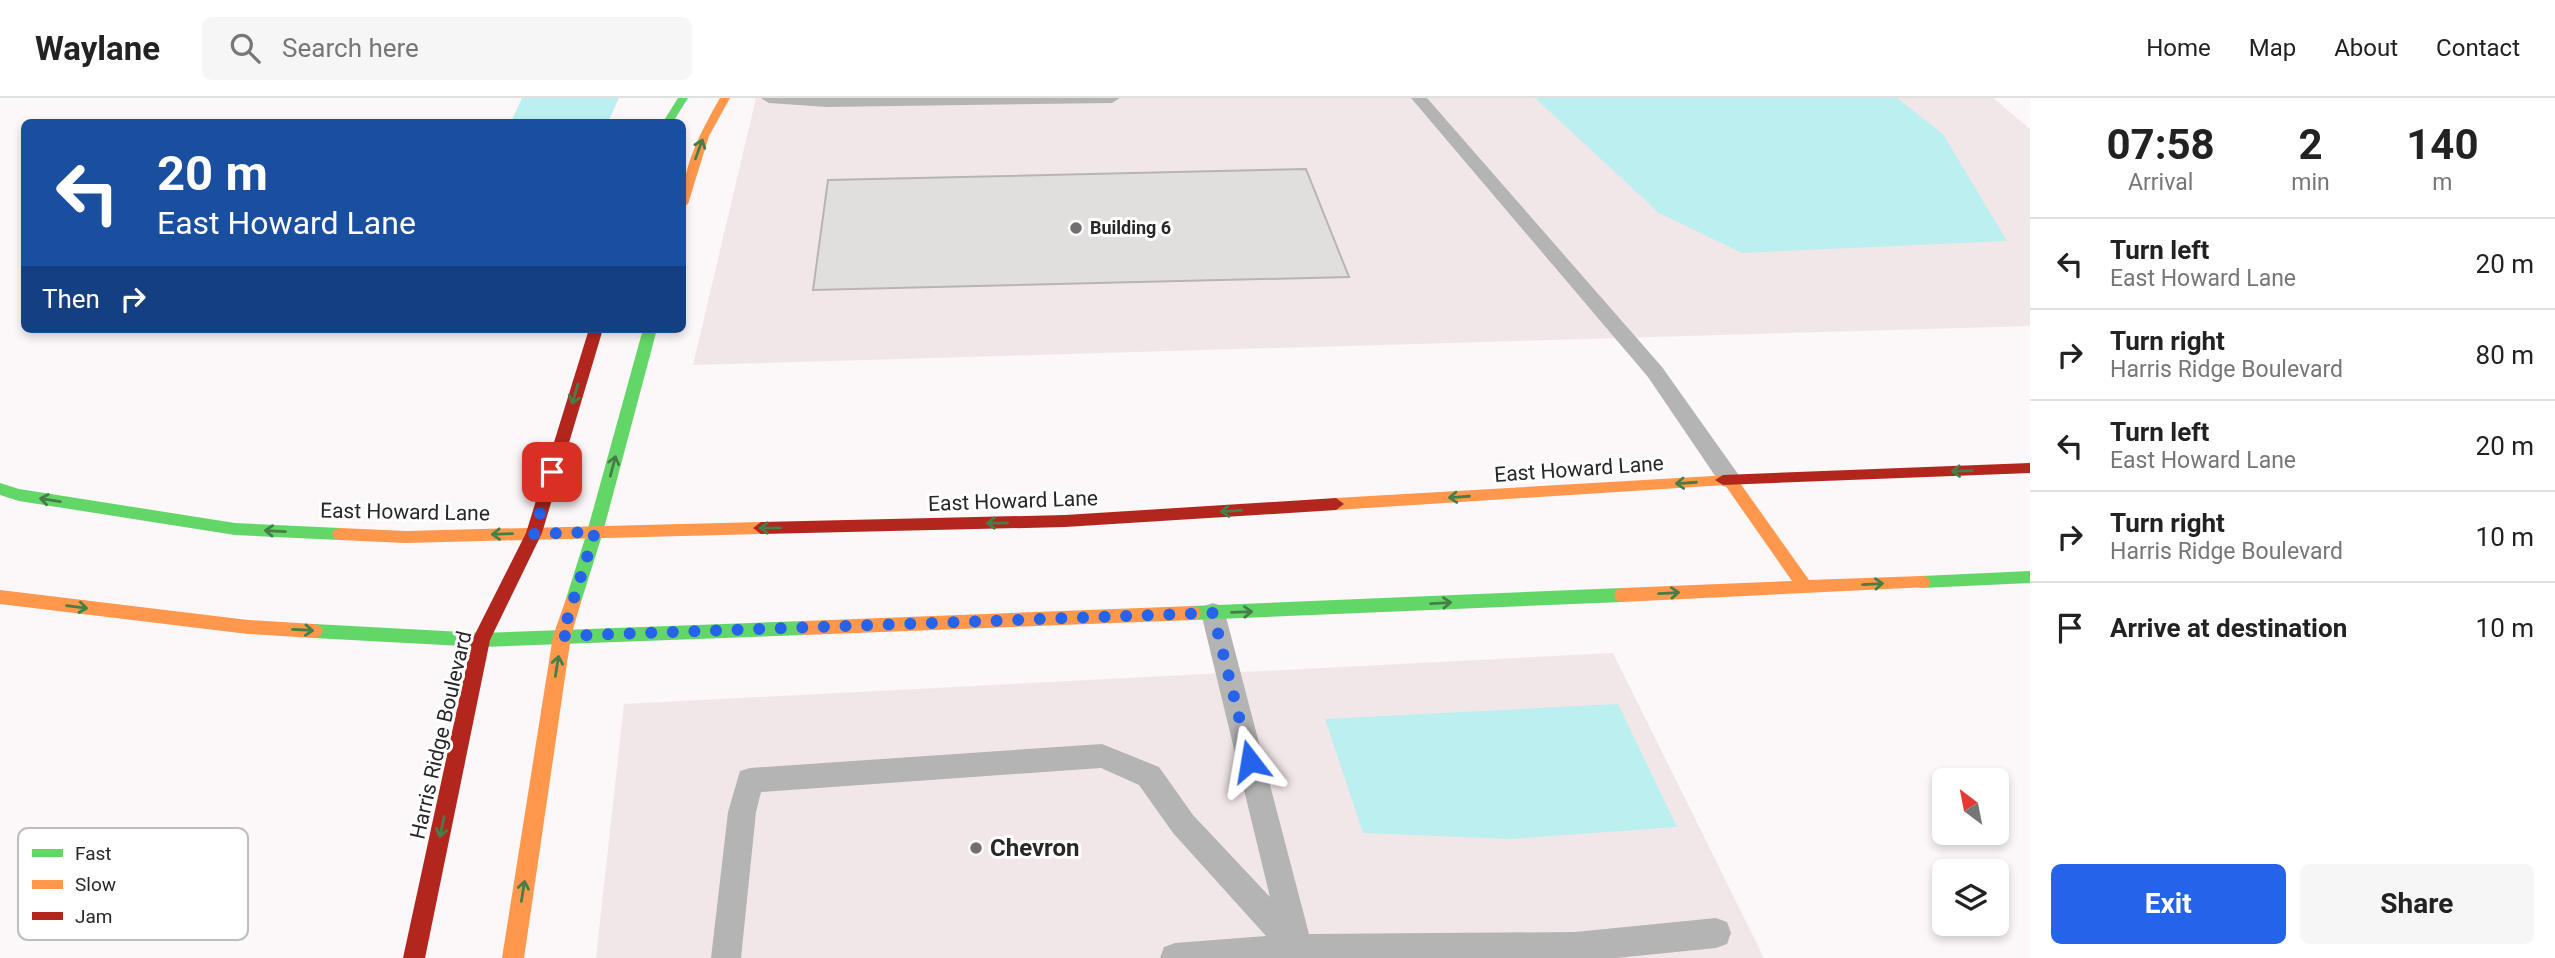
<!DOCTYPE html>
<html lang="en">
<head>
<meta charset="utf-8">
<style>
	:root { --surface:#fff; --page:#f6f6f6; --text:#222; --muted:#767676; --line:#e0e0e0; --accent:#2563eb }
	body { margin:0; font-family:Roboto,sans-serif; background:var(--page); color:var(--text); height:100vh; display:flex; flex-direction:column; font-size:26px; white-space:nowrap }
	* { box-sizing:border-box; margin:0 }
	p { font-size:23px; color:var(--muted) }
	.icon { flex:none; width:38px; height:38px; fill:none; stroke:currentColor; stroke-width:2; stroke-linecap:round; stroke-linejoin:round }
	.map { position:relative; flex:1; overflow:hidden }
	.details { display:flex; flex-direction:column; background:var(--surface); width:525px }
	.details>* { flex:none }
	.top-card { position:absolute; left:21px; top:21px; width:665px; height:214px; border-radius:10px; box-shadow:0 4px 10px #0003; background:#1a4fa0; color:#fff; overflow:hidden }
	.needle { width:46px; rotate:328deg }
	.fabs { position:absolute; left:1932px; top:670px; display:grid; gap:14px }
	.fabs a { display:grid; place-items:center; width:77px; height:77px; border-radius:10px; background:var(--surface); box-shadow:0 4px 10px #0003; font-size:35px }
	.pin { position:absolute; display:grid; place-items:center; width:60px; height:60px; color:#fff; margin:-30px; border-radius:14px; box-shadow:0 4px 10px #0006 }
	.me { position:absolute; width:77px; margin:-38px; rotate:346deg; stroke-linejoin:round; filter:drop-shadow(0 0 5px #0008) }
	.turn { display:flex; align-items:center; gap:24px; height:147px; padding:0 21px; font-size:32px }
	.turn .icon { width:91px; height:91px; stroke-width:2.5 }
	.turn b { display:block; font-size:49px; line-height:60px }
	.then { display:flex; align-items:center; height:66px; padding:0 21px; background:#0003; gap:14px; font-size:26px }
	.eta { display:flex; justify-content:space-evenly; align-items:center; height:119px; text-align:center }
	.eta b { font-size:42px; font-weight:700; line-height:49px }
	.button { display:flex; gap:14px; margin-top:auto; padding:14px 21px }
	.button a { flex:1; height:80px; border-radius:10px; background:var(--accent); color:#fff; font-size:28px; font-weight:700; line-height:80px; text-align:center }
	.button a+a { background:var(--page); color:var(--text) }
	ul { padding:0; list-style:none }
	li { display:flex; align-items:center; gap:21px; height:91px; padding:0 21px; border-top:2px solid var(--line) }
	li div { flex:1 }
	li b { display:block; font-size:26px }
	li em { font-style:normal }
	header { display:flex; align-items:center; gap:42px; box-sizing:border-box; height:98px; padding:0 35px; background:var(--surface); border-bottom:2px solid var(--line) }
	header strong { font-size:33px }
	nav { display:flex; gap:38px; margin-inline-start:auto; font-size:24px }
	.search { width:490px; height:63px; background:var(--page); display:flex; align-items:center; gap:18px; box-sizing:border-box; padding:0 24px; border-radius:10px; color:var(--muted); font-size:26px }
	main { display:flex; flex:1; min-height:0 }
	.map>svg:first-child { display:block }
</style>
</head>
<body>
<header>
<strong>Waylane</strong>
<div class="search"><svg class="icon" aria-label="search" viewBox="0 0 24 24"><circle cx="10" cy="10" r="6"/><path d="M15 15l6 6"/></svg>Search here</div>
<nav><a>Home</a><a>Map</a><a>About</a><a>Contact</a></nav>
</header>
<main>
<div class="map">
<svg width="2030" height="860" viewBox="0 0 2030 860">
	<rect width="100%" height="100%" fill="#fcf7f8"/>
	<g fill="#f2e7e8">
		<path d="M756 0H1993L2030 31V228L693 267Z"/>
		<path d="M1613 555 1764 860H596L624 606Z"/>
	</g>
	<g fill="#bcefef">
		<path d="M522 0H619L608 24H511Z"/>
		<path d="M1535 0H1897L1943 36 2007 143 1742 155 1659 115Z"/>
		<path d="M1618 606 1677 729 1511 741 1363 735 1325 621Z"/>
	</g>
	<path fill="#e1dede" stroke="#b8b4b5" stroke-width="2" d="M1306 71 1349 179 813 192 828 82Z"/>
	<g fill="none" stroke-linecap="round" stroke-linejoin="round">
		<g fill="#b5b4b4" fill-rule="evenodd">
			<path d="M761 0H1120L1112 5 827 9 769 5Z"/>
			<path d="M1411 0H1427L1662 269 1738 376 1741 382 1738 388 1730 390 1722 388 1648 279Z"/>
			<path d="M1213 505 1222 508 1225 515 1309 836 1575 834 1716 820 1727 824 1731 835 1727 846 1716 850 1616 860H1160L1164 849 1175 845 1266 838 1173 735 1139 687 1101 670 761 694 756 714 741 860H711L728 714 740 673 750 670 1102 646 1159 669 1193 717 1270 799 1201 515 1204 508Z"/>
		</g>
		<g fill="#63d668" fill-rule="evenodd">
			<path d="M678 0H688L673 24H663Z"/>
			<path d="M643 231H657L603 434 581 504 579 509H567L565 504 587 434Z"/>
			<path d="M0 385 19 391 235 425 340 430 346 432 348 436 346 440 340 442 235 437 19 403 0 397Z"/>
			<path d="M2030 473V485L1922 490 1916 489 1914 484 1916 479 1922 478Z"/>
			<path d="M1622 490 1628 492 1630 497 1628 502 1622 504 1193 522 1187 520 1185 515 1187 510 1193 508Z"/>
			<path d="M804 523 810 525 812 530 810 535 804 537 481 549 314 540 308 538 305 533 308 528 314 526 481 535Z"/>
		</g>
		<g fill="#ff974d" fill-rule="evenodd">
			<path d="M720 0H730L709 38 688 106 682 109C682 69 700 35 720 0Z"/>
			<path d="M1730 377 1735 378 1809 482 1922 478 1928 479 1930 484 1928 489 1622 504 1616 502 1614 497 1616 492 1622 490 1792 483 1725 387 1336 412 1328 406 1336 400Z"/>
			<path d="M761 424 769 430 761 436 406 445 340 442 334 440 332 436 334 432 340 430 406 433Z"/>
			<path d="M0 492 248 522 314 526 320 528 323 533 320 538 314 540 248 536 0 506Z"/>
			<path d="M573 497 579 499 581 504 571 538 524 860H502L553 538 565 504 567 499Z"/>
			<path d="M1193 508 1199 510 1201 515 1199 520 1193 522 804 537 798 535 796 530 798 525 804 523Z"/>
		</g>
		<g fill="#b3261e" fill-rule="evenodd">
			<path d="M589 231H603L542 435 490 542 425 860H403L472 542 526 435Z"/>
			<path d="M2030 365V375L1723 387 1715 382 1723 377Z"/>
			<path d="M1336 400 1344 406 1336 412 1065 429 761 436 753 430 761 424 1065 417Z"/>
		</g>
	</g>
	<defs><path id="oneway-shaft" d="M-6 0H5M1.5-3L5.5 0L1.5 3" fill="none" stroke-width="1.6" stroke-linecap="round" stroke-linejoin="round" transform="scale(1.75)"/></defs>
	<g stroke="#467e48">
		<use href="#oneway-shaft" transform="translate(699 51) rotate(-70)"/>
		<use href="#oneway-shaft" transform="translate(575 296) rotate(107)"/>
		<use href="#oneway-shaft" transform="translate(613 368) rotate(-75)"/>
		<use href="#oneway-shaft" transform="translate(1962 373) rotate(178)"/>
		<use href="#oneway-shaft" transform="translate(1686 385) rotate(176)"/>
		<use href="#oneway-shaft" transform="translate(1459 399) rotate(176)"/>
		<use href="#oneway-shaft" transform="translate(50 402) rotate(-171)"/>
		<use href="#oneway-shaft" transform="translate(1231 413) rotate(176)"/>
		<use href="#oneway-shaft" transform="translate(997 425) rotate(179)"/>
		<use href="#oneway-shaft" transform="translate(770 430) rotate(179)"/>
		<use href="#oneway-shaft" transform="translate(275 433) rotate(-177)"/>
		<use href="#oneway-shaft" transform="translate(502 436) rotate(178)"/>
		<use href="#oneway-shaft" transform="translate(1873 486) rotate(-3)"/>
		<use href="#oneway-shaft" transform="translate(1669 495) rotate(-3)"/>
		<use href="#oneway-shaft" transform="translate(1441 505) rotate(-3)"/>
		<use href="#oneway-shaft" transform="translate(77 509) rotate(7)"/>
		<use href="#oneway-shaft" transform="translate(1242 514) rotate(-2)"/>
		<use href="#oneway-shaft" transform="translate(303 532) rotate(3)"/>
		<use href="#oneway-shaft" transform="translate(557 568) rotate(-81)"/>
		<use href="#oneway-shaft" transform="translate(442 729) rotate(102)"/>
		<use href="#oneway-shaft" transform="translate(523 793) rotate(-81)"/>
	</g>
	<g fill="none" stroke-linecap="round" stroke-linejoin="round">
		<path stroke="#2563eb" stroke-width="12" stroke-dasharray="0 21.6" d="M552 374 534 436 595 434 562 538 1213 515 1250 663"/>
	</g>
	<g fill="#736f70" stroke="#fff" stroke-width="2.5">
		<circle cx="1076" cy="130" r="7"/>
		<circle cx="976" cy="750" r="7"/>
	</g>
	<g text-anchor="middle" stroke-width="6" stroke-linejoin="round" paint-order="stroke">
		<g font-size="18" font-weight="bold" fill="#292627" stroke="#fff" text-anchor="start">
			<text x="1090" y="136">Building 6</text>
		</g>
		<g font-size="21" fill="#292627" stroke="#fff">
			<text transform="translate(1579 371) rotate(-4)" y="7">East Howard Lane</text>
			<text transform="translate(1013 403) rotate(-2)" y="7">East Howard Lane</text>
			<text transform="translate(405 414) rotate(1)" y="7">East Howard Lane</text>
			<text transform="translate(441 637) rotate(-77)" y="7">Harris Ridge Boulevard</text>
		</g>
		<g font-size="24" font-weight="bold" fill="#292627" stroke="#fff" text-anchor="start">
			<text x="990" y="758">Chevron</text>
		</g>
	</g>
	<rect x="18" y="730" width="230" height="112" rx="10" fill="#fff" stroke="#bfbebe" stroke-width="2"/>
	<rect x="32" y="751" width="31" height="8" fill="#63d668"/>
	<rect x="32" y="782" width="31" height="9" fill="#ff974d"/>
	<rect x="32" y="814" width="31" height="8" fill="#b3261e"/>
	<g font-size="19" fill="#292627">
		<text x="75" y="762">Fast</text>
		<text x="75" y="793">Slow</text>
		<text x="75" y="825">Jam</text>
	</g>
</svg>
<div class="fabs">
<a><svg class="needle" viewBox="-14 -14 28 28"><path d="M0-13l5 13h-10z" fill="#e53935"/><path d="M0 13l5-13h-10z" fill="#767676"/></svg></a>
<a><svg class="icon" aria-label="layers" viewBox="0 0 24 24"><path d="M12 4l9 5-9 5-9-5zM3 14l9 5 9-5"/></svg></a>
</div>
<div class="pin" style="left:552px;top:374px;background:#d93025"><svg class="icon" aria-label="arrive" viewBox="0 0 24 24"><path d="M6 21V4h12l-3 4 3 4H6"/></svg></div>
<svg class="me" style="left:1250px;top:663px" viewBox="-20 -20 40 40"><path d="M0-17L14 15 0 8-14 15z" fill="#2563eb" stroke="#fff" stroke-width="4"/></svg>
<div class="top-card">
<div class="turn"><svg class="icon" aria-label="left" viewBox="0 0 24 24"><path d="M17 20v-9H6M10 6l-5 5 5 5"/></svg><div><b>20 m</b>East Howard Lane</div></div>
<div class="then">Then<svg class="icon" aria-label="right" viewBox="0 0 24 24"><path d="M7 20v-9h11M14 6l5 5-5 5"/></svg></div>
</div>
</div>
<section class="details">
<div class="eta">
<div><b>07:58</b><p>Arrival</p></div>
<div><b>2</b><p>min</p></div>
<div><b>140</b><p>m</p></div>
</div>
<ul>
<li><svg class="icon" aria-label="left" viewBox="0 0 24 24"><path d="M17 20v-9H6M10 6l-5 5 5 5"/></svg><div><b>Turn left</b><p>East Howard Lane</p></div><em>20 m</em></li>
<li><svg class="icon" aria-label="right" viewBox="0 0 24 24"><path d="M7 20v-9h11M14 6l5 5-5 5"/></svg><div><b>Turn right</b><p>Harris Ridge Boulevard</p></div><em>80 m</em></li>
<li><svg class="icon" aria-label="left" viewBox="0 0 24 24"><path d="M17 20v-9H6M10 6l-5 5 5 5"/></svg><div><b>Turn left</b><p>East Howard Lane</p></div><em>20 m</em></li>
<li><svg class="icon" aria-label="right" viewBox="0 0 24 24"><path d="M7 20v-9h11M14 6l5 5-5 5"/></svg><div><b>Turn right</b><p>Harris Ridge Boulevard</p></div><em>10 m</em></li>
<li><svg class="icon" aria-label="arrive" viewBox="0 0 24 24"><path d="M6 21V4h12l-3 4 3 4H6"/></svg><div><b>Arrive at destination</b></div><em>10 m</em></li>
</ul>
<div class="button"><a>Exit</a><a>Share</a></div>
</section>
</main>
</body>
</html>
